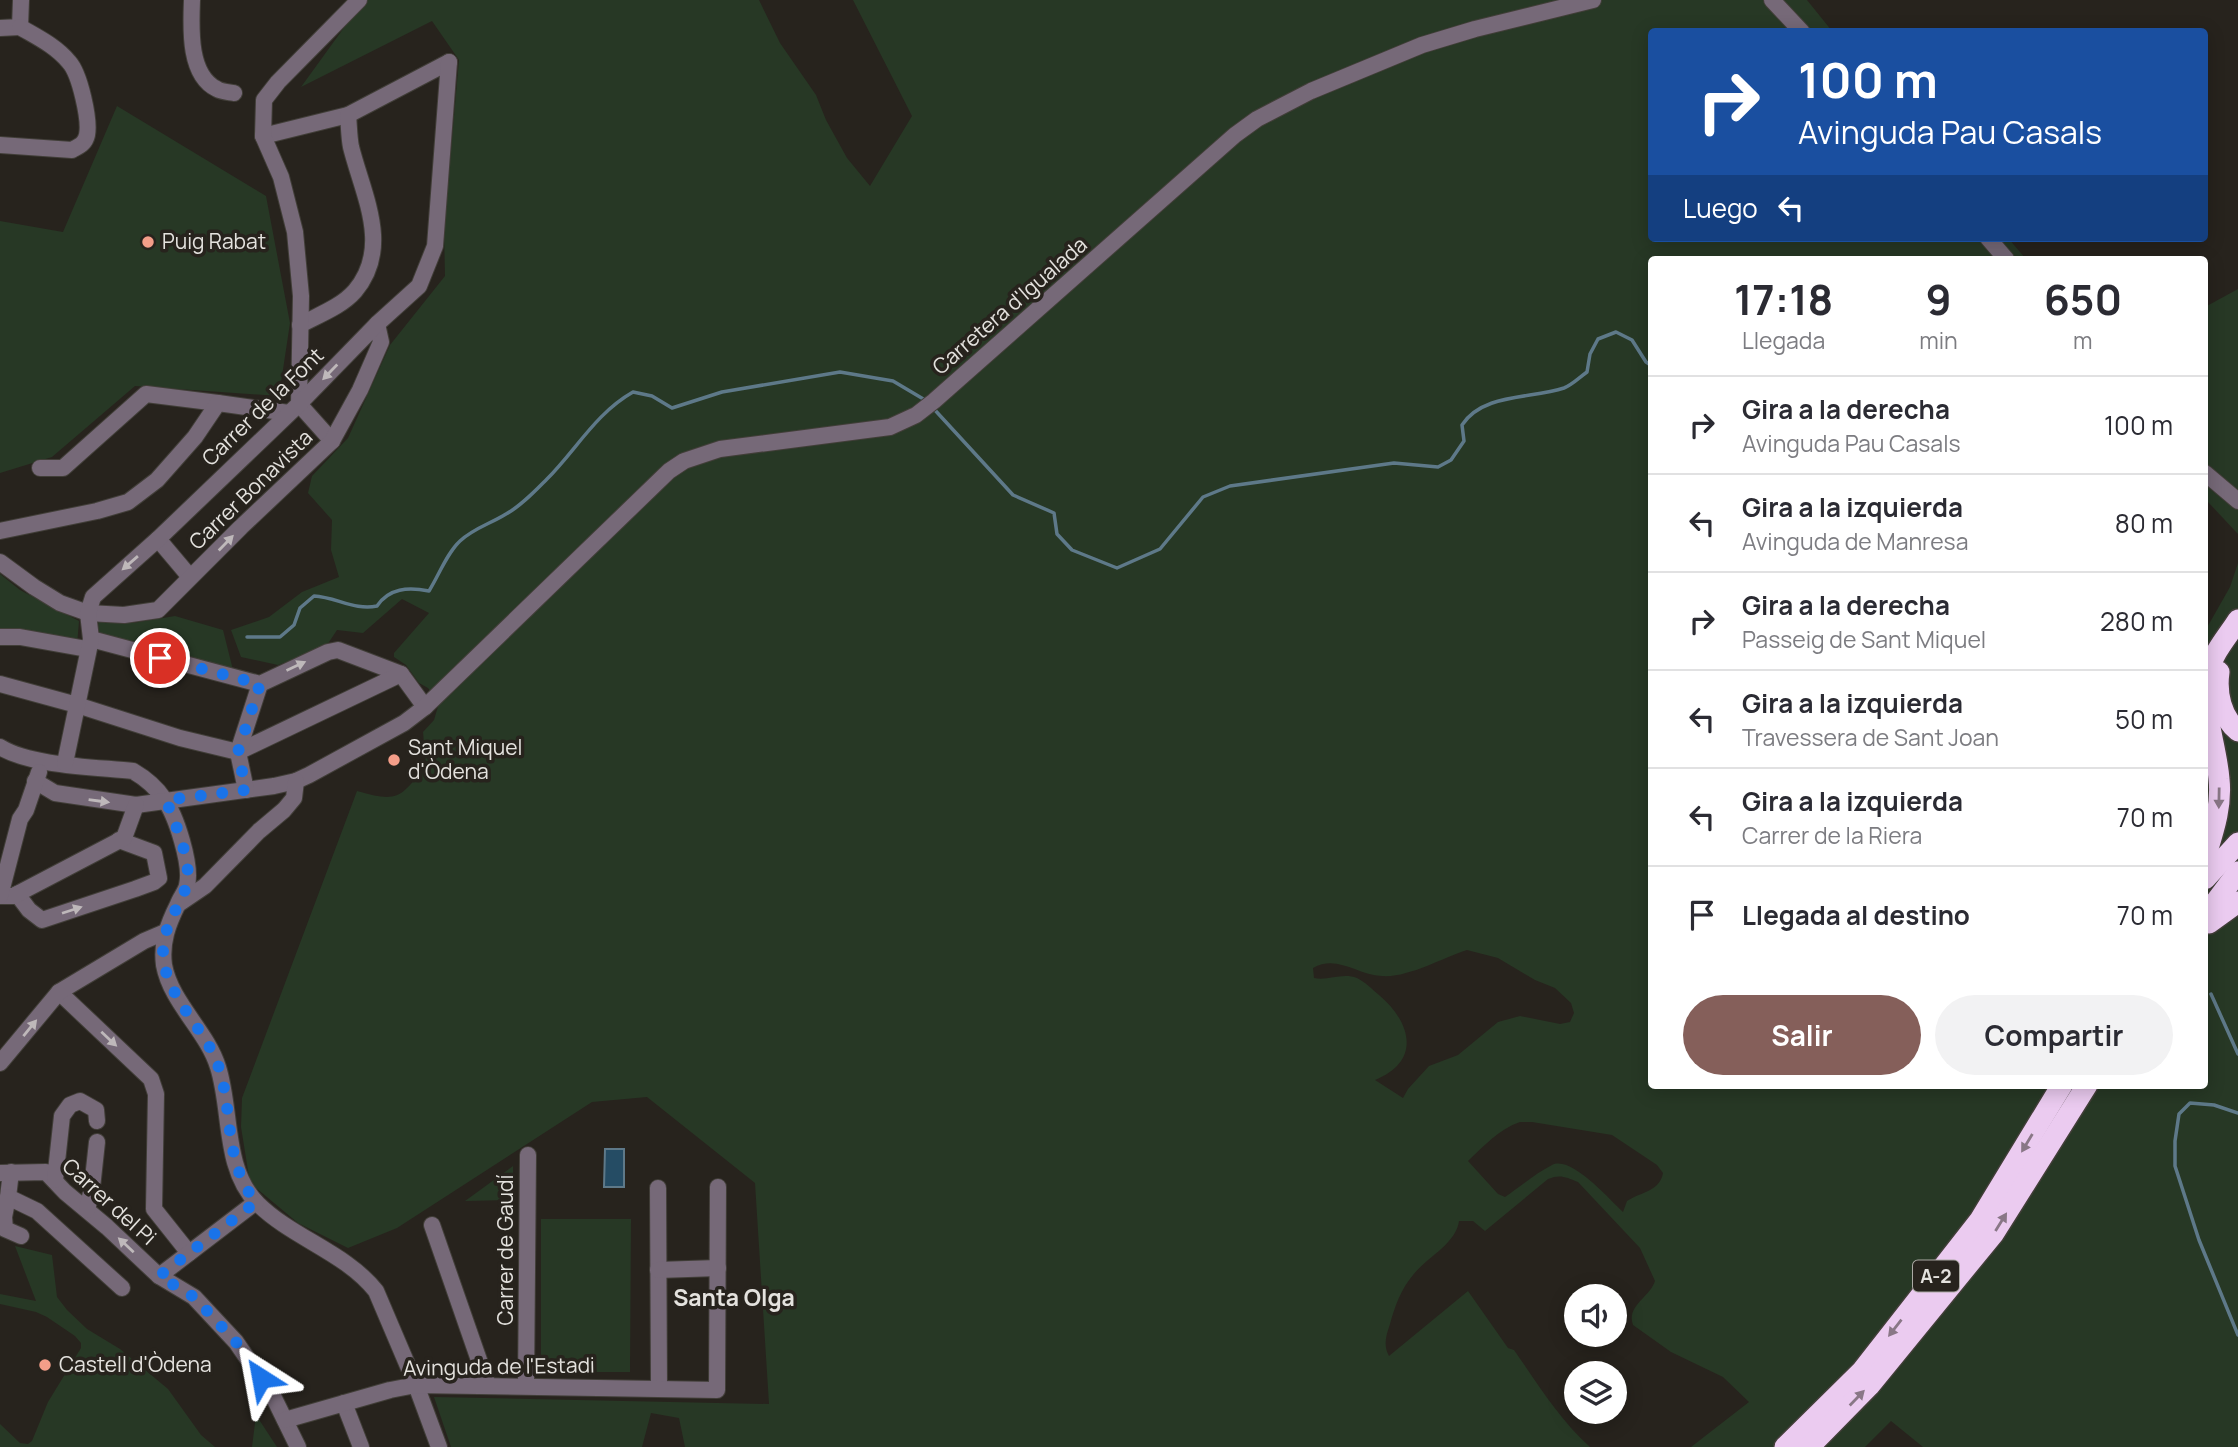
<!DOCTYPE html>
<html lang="es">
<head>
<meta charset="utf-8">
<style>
	:root { --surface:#fff; --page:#f2f2f3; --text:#2b2b33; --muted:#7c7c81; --line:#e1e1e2; --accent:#855f5a }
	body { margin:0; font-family:Manrope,sans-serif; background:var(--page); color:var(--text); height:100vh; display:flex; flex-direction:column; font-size:26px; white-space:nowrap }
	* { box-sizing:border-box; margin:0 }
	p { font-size:23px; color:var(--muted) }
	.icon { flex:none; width:38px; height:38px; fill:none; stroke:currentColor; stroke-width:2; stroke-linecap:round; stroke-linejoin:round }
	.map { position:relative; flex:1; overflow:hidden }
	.panel { position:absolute; left:1648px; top:256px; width:560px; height:833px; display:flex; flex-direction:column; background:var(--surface); border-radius:7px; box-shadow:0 4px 18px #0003 }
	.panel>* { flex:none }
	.guide { position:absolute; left:1648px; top:28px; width:560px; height:214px; border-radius:7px; box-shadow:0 4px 18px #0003; background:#1a4fa0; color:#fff; overflow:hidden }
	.fabs { position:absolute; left:1564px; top:1284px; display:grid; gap:14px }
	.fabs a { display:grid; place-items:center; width:63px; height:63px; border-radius:50%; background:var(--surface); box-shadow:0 4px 18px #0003; font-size:35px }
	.pin { position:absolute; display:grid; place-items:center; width:60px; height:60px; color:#fff; margin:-30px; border:4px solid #fff; border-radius:50%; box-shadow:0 2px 7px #0007 }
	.me { position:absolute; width:77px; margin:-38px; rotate:326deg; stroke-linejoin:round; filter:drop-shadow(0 0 5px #0008) }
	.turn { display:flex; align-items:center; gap:24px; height:147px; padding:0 35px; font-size:32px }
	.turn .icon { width:91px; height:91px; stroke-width:2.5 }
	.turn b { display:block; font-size:49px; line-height:60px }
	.then { display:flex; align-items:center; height:66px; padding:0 35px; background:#0003; gap:14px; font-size:26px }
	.eta { display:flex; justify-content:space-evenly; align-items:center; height:119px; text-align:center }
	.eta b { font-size:42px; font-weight:700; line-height:49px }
	.button { display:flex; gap:14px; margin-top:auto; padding:14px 35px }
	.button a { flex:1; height:80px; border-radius:42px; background:var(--accent); color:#fff; font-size:28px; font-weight:700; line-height:80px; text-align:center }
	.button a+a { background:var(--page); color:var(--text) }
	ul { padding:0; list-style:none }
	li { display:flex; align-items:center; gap:21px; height:98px; padding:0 35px; border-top:2px solid var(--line) }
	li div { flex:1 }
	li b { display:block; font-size:26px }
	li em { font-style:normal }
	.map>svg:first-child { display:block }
</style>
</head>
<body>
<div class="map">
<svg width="2238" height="1447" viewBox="0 0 2238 1447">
	<rect width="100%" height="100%" fill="#27231d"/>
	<g fill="#273825" fill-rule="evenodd">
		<path d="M364 0H759L780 43 816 95 826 120 847 158 870 186 912 116 853 0H1807L1832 31 1652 32V238H2008L2026 259H1652V1085H2205V631L2230 587 2238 563V1447H1923L1891 1421 1865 1447H1691L1749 1402 1723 1377 1671 1352 1633 1325C1626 1306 1650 1297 1655 1281L1640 1248 1578 1182C1566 1177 1560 1174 1548 1179L1485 1231 1473 1221H1459C1456 1244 1427 1257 1413 1275 1401 1289 1395 1306 1390 1324 1386 1336 1383 1345 1389 1356L1468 1291 1508 1348 1514 1350C1538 1384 1559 1419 1590 1447H685L679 1418 651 1413 642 1447H451L434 1397 769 1404 755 1183 647 1097 592 1102 397 1228 348 1248 298 1223 250 1183 241 1127 242 1098 357 791C398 803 400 798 426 766L423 732 434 720 439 703 428 688 419 683 406 665 394 657V653L429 613 402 599 363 633 337 630 325 648 278 665 241 657 231 630 269 617 302 592 339 577 331 550 332 520 308 493 312 476 348 438 390 345 445 276 444 229 459 60 432 21 301 87ZM1467 950 1498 958 1535 980 1555 988 1571 1003 1574 1013 1570 1022 1560 1024 1520 1016 1498 1022 1458 1055 1429 1066 1408 1089 1403 1098 1375 1080C1422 1061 1411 1022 1379 995 1372 989 1365 982 1357 978 1342 972 1329 981 1314 978L1313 968C1337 954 1357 975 1382 976 1408 978 1442 958 1467 950ZM1520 1122H1532L1612 1135 1657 1165 1663 1173C1660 1191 1641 1192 1627 1201L1623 1212C1609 1199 1571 1155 1552 1165 1536 1173 1520 1187 1505 1197L1498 1194 1468 1161C1484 1146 1499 1129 1520 1122Z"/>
		<path d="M117 106 266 196 290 323 279 396 135 386 52 457 0 473V221L63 232Z"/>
		<path d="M2238 289V534L2208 502H2205V307Z"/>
		<path d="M0 574 20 590 79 621 77 645 0 631Z"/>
		<path d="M175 616 223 630 233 670 97 636 99 618 133 623Z"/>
		<path d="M513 1166V1200L465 1201Z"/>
		<path d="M541 1219H631L630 1372H541Z"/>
		<path d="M15 1246 52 1255 57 1297 67 1310 87 1329 120 1349 168 1389 201 1435 215 1447H0V1424L20 1443 28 1444 32 1441 48 1402 81 1348V1343L75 1336 47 1317 36 1312 0 1304V1294L36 1301Z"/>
		<path d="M256 1415 277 1447H252Z"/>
	</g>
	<path fill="#254c64" stroke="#5e7989" stroke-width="2" d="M605 1149H624V1187H604Z"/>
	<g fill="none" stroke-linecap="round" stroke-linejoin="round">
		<g stroke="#5e7989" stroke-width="3.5">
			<path d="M933 408 1013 495 1054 513 1057 534 1072 550 1117 568 1160 549 1203 497 1230 486 1394 463 1438 467 1451 460 1464 441 1462 425C1483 393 1531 399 1564 388 1572 385 1580 377 1587 372L1590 354 1598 339 1616 332 1632 340 1646 362 1652 366"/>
			<path d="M247 637H280L294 625 300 608 314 596C336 597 355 611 377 606 389 588 408 587 429 591 439 575 447 553 460 541 474 528 490 524 506 514 521 506 535 491 547 479 576 450 596 413 633 392L652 396 672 408 722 392 840 372 893 381 925 400"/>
			<path d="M2211 994 2238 1054"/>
			<path d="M2238 1113 2214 1105 2190 1103 2179 1114 2175 1141V1166L2199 1240 2238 1335"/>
		</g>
		<g stroke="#413e38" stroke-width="18">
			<g id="minor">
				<path d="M192 0C191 27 188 75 217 89 222 92 229 92 234 93"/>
				<path d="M1772 0 1802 32"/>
				<path d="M0 28 20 27 21 0"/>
				<path d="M263 136 348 115 449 62"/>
				<path d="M0 145 72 150C79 146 85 144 87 135 90 120 80 74 69 62 56 46 37 37 20 27"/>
				<path d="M1988 238 2006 259"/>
				<path d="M300 325C318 315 341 307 355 291 392 247 363 195 351 147 349 137 349 125 348 115"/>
				<path d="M332 441 299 404 301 296 295 232 281 177 263 136 264 100 278 82 359 0"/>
				<path d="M40 468H63L146 394 218 403"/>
				<path d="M2205 473 2238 501"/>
				<path d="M0 531 97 511 128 502 157 480 195 437 218 403 289 413"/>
				<path d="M158 539 190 577"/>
				<path d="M0 562 34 587 60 603 88 613 124 615 158 610 241 527 332 441 360 390 381 342 377 324"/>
				<path d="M0 637H20L87 649"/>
				<path d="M91 639 260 684 328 652 338 650 401 674 425 707"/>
				<path d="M0 684 77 705 180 738 238 752 401 674"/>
				<path d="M0 747C31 766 95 767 133 771 145 778 156 787 164 799 176 815 192 865 187 885 186 891 180 898 178 904 168 924 161 942 164 965 171 1003 207 1031 218 1067 232 1111 223 1168 257 1203 292 1238 345 1252 376 1291L416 1385 439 1447"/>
				<path d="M65 763 91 639 88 613 93 597 158 539 299 404 377 324 419 286 435 246 449 62"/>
				<path d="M35 781 55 793 136 805 274 786 296 781 309 775 404 723 425 707 669 471 684 461 720 449 890 427 916 415 934 401 1235 135 1257 119 1311 91 1422 45 1475 29 1593 0"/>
				<path d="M246 790 238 752 260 684"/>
				<path d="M17 894 29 910 42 920 135 889 154 882 159 878 154 853 119 840"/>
				<path d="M0 896H14L21 892 124 838 136 805"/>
				<path d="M0 896 20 819 26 810 39 772"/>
				<path d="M180 903 205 886 259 831 284 810 294 798 296 781"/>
				<path d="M59 992 151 1079 156 1094 154 1209 189 1253"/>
				<path d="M0 1063 59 992 144 941 165 932"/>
				<path d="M11 1172 8 1197 37 1211 122 1288"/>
				<path d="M0 1173 46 1172 65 1192 107 1227 159 1276 194 1297 236 1342 273 1396 298 1447"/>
				<path d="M55 1180 62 1116 70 1105 80 1101 96 1110 97 1121"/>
				<path d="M658 1188 659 1388"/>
				<path d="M8 1197 4 1217 5 1229 21 1236"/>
				<path d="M87 1210 92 1188 97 1142"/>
				<path d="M432 1225 488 1386"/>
				<path d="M658 1270 718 1268"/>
				<path d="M159 1276 256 1202"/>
				<path d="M526 1386 528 1155"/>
				<path d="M344 1403 361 1447"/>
				<path d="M285 1420 390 1390 416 1385 717 1390 718 1187"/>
			</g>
		</g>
		<g stroke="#413e38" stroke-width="24">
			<g id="highway">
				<path d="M2219 672C2216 693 2221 717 2238 731"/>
				<path d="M2205 858C2213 832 2222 807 2219 779 2216 742 2200 708 2209 671 2213 652 2228 636 2238 620"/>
				<path d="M2205 879 2238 843"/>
				<path d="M2205 916 2238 872"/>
				<path d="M2209 923 2238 902"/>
				<path d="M1785 1447 1862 1371 1980 1220 2062 1085"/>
				<path d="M1809 1447 1869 1386 1994 1233 2087 1085"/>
			</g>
		</g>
		<use href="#minor" stroke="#766978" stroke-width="16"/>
		<use href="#highway" stroke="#ebcbf0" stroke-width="21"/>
	</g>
	<defs><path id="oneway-solid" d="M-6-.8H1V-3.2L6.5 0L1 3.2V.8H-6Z" transform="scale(1.75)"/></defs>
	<g fill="#beb8ba">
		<use href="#oneway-solid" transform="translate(330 372) rotate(134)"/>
		<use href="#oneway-solid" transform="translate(226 543) rotate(-46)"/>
		<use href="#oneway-solid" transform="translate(130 563) rotate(139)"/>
		<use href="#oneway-solid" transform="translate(296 666) rotate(-25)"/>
		<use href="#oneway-solid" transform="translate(99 801) rotate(8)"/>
		<use href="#oneway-solid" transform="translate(72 910) rotate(-18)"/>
		<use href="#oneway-solid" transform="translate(30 1028) rotate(-51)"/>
		<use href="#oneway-solid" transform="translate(109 1039) rotate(43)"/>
		<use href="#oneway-solid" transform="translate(126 1245) rotate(-137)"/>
	</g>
	<g fill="#897786">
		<use href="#oneway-solid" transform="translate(2219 798) rotate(91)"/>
		<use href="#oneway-solid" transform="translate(2027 1143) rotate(121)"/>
		<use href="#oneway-solid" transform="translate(2001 1222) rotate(-58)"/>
		<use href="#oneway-solid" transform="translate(1895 1328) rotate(128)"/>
		<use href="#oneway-solid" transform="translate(1857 1398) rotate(-46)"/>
	</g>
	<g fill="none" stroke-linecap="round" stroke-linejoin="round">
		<path stroke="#1a73e8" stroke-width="12" stroke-dasharray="0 21.6" d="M160 658 260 684 238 752 246 790 166 800C174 821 194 865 186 887 178 909 163 927 163 951 163 995 204 1026 218 1065 234 1112 223 1161 256 1202L159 1276 194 1297 236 1342 261 1378"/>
	</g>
	<g fill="#f49e89" stroke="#27231d" stroke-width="2.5">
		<circle cx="148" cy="242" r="7"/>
		<circle cx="394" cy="760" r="7"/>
		<circle cx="45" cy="1365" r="7"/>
	</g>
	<g text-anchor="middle" stroke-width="7" stroke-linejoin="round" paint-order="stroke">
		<rect fill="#27231d" stroke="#aba9a4" stroke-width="2" x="1913" y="1260.5" width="46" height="31" rx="5"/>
		<g font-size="19" font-weight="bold" fill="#e4e2de">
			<text x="1936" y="1283">A-2</text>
		</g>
		<g font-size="21" fill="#e4e2de" stroke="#27231d" text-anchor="start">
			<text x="162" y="249">Puig Rabat</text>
			<text x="408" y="755">Sant Miquel<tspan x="408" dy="24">d'Òdena</tspan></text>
			<text x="59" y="1372">Castell d'Òdena</text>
		</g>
		<g font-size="21" fill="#e4e2de" stroke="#27231d">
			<text transform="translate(1010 306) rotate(-41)" y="7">Carretera d'Igualada</text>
			<text transform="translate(263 407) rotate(-44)" y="7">Carrer de la Font</text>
			<text transform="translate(251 490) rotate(-44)" y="7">Carrer Bonavista</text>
			<text transform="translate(109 1202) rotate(42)" y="7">Carrer del Pi</text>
			<text transform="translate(506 1250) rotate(-90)" y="7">Carrer de Gaudí</text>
			<text transform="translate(499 1367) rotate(-1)" y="7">Avinguda de l'Estadi</text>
		</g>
		<g font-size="23" font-weight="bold" fill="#e4e2de" stroke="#27231d">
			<text x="734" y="1306">Santa Olga</text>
		</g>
	</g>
</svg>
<div class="fabs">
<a><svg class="icon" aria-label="sound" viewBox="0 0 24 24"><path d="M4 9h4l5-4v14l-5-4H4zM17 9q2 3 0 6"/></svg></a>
<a><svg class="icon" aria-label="layers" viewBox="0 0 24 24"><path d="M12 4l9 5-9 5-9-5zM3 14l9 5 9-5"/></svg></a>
</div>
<div class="pin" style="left:160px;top:658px;background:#d93025"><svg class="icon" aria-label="arrive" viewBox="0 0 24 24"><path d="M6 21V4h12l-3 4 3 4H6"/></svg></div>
<svg class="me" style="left:261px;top:1378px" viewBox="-20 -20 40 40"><path d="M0-17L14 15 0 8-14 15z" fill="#1a73e8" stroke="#fff" stroke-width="4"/></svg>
<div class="guide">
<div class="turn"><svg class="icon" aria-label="right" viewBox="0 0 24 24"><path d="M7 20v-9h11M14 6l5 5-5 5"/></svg><div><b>100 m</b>Avinguda Pau Casals</div></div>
<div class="then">Luego<svg class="icon" aria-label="left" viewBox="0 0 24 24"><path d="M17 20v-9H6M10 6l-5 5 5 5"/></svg></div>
</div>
<section class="panel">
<div class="eta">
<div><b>17:18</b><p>Llegada</p></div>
<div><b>9</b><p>min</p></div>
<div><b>650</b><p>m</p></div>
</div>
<ul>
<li><svg class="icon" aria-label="right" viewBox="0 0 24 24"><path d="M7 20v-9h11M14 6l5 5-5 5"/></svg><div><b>Gira a la derecha</b><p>Avinguda Pau Casals</p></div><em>100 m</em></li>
<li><svg class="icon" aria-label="left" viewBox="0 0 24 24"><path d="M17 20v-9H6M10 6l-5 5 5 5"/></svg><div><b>Gira a la izquierda</b><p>Avinguda de Manresa</p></div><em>80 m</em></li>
<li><svg class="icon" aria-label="right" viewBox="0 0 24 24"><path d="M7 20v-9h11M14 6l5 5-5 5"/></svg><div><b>Gira a la derecha</b><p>Passeig de Sant Miquel</p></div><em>280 m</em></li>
<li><svg class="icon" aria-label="left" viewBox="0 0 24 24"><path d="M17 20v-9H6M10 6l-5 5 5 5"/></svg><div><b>Gira a la izquierda</b><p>Travessera de Sant Joan</p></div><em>50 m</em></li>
<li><svg class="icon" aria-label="left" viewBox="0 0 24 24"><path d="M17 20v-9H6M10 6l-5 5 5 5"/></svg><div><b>Gira a la izquierda</b><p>Carrer de la Riera</p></div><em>70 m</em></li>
<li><svg class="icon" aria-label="arrive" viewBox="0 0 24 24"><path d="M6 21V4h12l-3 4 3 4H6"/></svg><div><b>Llegada al destino</b></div><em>70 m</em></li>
</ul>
<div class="button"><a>Salir</a><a>Compartir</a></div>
</section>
</div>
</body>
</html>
